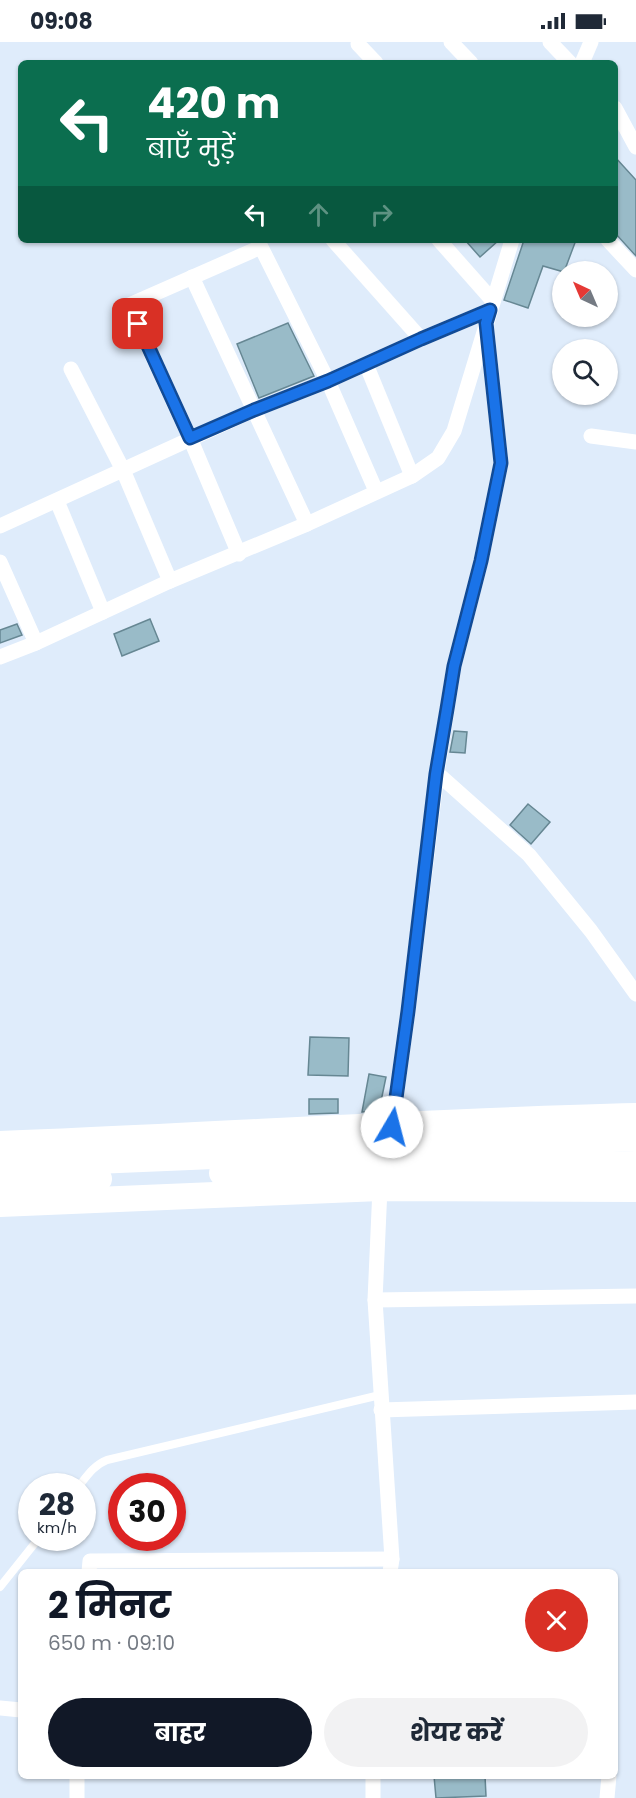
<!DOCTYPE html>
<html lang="hi">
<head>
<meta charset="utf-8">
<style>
	:root { --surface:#fff; --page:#f2f2f3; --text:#1f2937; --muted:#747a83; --accent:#111827 }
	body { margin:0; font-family:Poppins,"Noto Sans Devanagari",sans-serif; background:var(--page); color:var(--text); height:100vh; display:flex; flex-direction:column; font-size:22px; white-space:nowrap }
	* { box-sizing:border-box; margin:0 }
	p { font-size:20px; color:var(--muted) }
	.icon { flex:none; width:33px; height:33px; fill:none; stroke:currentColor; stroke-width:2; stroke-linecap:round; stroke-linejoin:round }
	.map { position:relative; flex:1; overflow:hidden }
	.drawer { position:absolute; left:18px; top:1527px; width:600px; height:210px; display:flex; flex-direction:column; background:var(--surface); border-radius:9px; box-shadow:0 2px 4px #0004 }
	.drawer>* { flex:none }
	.guide { position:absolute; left:18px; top:18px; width:600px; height:183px; border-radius:9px; box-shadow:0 2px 4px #0004; background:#0b6e4f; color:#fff; overflow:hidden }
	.needle { width:39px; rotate:316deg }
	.tools { position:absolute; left:552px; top:219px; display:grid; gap:12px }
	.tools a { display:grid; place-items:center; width:66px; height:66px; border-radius:50%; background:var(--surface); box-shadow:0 2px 4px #0004; font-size:30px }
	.speed { position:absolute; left:18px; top:1431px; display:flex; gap:12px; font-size:30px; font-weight:700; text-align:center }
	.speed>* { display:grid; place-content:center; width:78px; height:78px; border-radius:50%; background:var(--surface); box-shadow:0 2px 4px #0004; line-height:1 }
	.speed small { font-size:15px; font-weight:400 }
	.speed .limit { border:9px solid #d22; background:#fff; color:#111 }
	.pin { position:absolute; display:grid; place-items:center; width:51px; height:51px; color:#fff; margin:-26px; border-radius:12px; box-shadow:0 3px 9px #0006 }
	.me { position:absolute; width:66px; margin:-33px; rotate:8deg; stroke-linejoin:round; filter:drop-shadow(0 0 4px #0008) }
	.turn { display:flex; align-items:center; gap:21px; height:126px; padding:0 30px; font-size:27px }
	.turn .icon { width:78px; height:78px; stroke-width:2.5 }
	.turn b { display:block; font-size:42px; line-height:51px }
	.lanes { display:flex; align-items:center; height:57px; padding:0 30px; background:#0003; justify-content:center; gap:30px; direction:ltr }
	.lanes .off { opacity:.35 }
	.round { display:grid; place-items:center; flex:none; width:63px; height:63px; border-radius:32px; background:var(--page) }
	.head { display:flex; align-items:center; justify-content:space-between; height:102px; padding:0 30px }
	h1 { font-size:36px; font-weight:700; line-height:45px; color:var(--accent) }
	.action { display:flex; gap:12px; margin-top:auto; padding:12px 30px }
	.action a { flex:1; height:69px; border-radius:36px; background:var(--accent); color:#fff; font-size:24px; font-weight:700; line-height:69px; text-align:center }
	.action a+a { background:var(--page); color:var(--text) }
	.status { display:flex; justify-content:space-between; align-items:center; height:42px; padding:0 30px; background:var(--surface); direction:ltr }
	.status svg { height:16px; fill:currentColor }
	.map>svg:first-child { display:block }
</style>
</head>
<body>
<div class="status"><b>09:08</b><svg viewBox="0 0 49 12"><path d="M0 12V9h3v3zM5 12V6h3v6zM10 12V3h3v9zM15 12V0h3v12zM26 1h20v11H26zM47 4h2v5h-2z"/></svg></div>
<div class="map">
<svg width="636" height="1756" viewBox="0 0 636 1756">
	<rect width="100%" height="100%" fill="#dfecfb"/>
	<g fill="#99bbc8" stroke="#668793" stroke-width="1.5">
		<path d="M615 115 636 138V214L615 191Z"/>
		<path d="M465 198H499L480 215Z"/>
		<path d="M524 198H576L564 230 543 224 528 266 504 258Z"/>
		<path d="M288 281 314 334 259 356 237 302Z"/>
		<path d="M150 577 159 599 122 614 114 592Z"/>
		<path d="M17 582 22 593 0 601V588Z"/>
		<path d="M454 689 467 690 465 711 450 710Z"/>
		<path d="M528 762 550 780 531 802 510 783Z"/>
		<path d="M310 995 349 996 348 1034 308 1033Z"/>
		<path d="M369 1032 386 1035 379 1069 362 1070Z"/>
		<path d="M309 1057H338V1071L309 1072Z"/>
		<path d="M434 1734H485L486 1754 436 1756Z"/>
	</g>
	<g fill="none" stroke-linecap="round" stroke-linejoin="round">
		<g stroke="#fff" stroke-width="8">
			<path d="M79 1444C87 1434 94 1423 107 1418L380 1353"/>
			<path d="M0 1545 39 1496"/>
		</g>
		<g stroke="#fff" stroke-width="15">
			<path d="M451 0 471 21"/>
			<path d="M550 0 570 21"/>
			<path d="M358 2 376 21"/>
			<path d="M582 21 591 0"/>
			<path d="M615 66 636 105"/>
			<path d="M333 198 421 297"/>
			<path d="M439 198 493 259"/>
			<path d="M608 198 636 228"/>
			<path d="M192 235 307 482"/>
			<path d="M366 322 412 434"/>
			<path d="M71 327 123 428 170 539"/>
			<path d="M591 394 636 400"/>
			<path d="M57 459 103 570"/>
			<path d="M0 484 254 368 328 339 421 297 490 268"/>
			<path d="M239 512 190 396 129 263 261 205 328 339 376 449"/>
			<path d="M0 520 36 601"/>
			<path d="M0 615 36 601 170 539 307 482 412 434 438 416 454 389 512 198"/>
			<path d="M437 731 529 813 591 889 636 952"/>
			<path d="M392 1085 408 969 437 731 454 624 481 519 501 421 486 281"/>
			<path d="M380 1146 375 1258 392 1517 390 1530"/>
			<path d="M375 1258 636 1254"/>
			<path d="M381 1368 636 1360"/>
			<path d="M89 1530 90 1519 392 1517"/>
			<path d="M0 1666 21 1668"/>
			<path d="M77 1756V1734"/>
			<path d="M373 1756V1734"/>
			<path d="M607 1756 609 1734"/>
		</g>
		<g stroke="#fff" stroke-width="26">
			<path d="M0 1102C212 1094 424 1079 636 1074"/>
			<path d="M0 1123 636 1096"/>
			<path d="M222 1131 636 1122"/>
			<path d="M0 1142 99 1137"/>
			<path d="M0 1162 380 1146 636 1147"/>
		</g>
	</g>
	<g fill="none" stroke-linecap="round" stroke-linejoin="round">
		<g stroke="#114b97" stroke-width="15">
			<path id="route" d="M138 282 190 396 254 368 328 339 421 297 490 268 486 281 501 421 481 519 454 624 447 667 436 732 408 969 392 1085"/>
		</g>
		<use href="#route" stroke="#1a73e8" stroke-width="10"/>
	</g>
</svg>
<div class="tools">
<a><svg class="needle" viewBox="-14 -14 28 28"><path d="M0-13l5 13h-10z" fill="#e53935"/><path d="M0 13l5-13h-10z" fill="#747a83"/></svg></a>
<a><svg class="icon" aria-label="search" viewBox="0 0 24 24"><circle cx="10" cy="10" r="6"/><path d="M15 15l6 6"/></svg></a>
</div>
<div class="speed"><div>28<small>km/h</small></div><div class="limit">30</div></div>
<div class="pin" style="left:138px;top:282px;background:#d93025"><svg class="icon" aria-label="arrive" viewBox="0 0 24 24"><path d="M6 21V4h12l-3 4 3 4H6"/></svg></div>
<svg class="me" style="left:392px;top:1085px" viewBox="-20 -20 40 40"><circle r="19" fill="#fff"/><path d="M0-13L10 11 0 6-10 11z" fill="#1a73e8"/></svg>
<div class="guide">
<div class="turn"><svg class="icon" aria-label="left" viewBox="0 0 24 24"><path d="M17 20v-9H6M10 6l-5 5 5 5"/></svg><div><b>420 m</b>बाएँ मुड़ें</div></div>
<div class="lanes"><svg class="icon" aria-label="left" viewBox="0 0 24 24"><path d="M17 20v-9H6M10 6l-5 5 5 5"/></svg><svg class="icon off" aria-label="ahead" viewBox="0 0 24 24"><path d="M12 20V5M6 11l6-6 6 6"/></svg><svg class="icon off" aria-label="right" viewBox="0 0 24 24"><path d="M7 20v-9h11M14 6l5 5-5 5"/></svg></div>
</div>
<section class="drawer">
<div class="head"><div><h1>2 मिनट</h1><p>650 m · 09:10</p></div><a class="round" style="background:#d93025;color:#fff"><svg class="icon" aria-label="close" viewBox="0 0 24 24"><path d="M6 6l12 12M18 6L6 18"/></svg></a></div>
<div class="action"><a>बाहर</a><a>शेयर करें</a></div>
</section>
</div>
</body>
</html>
